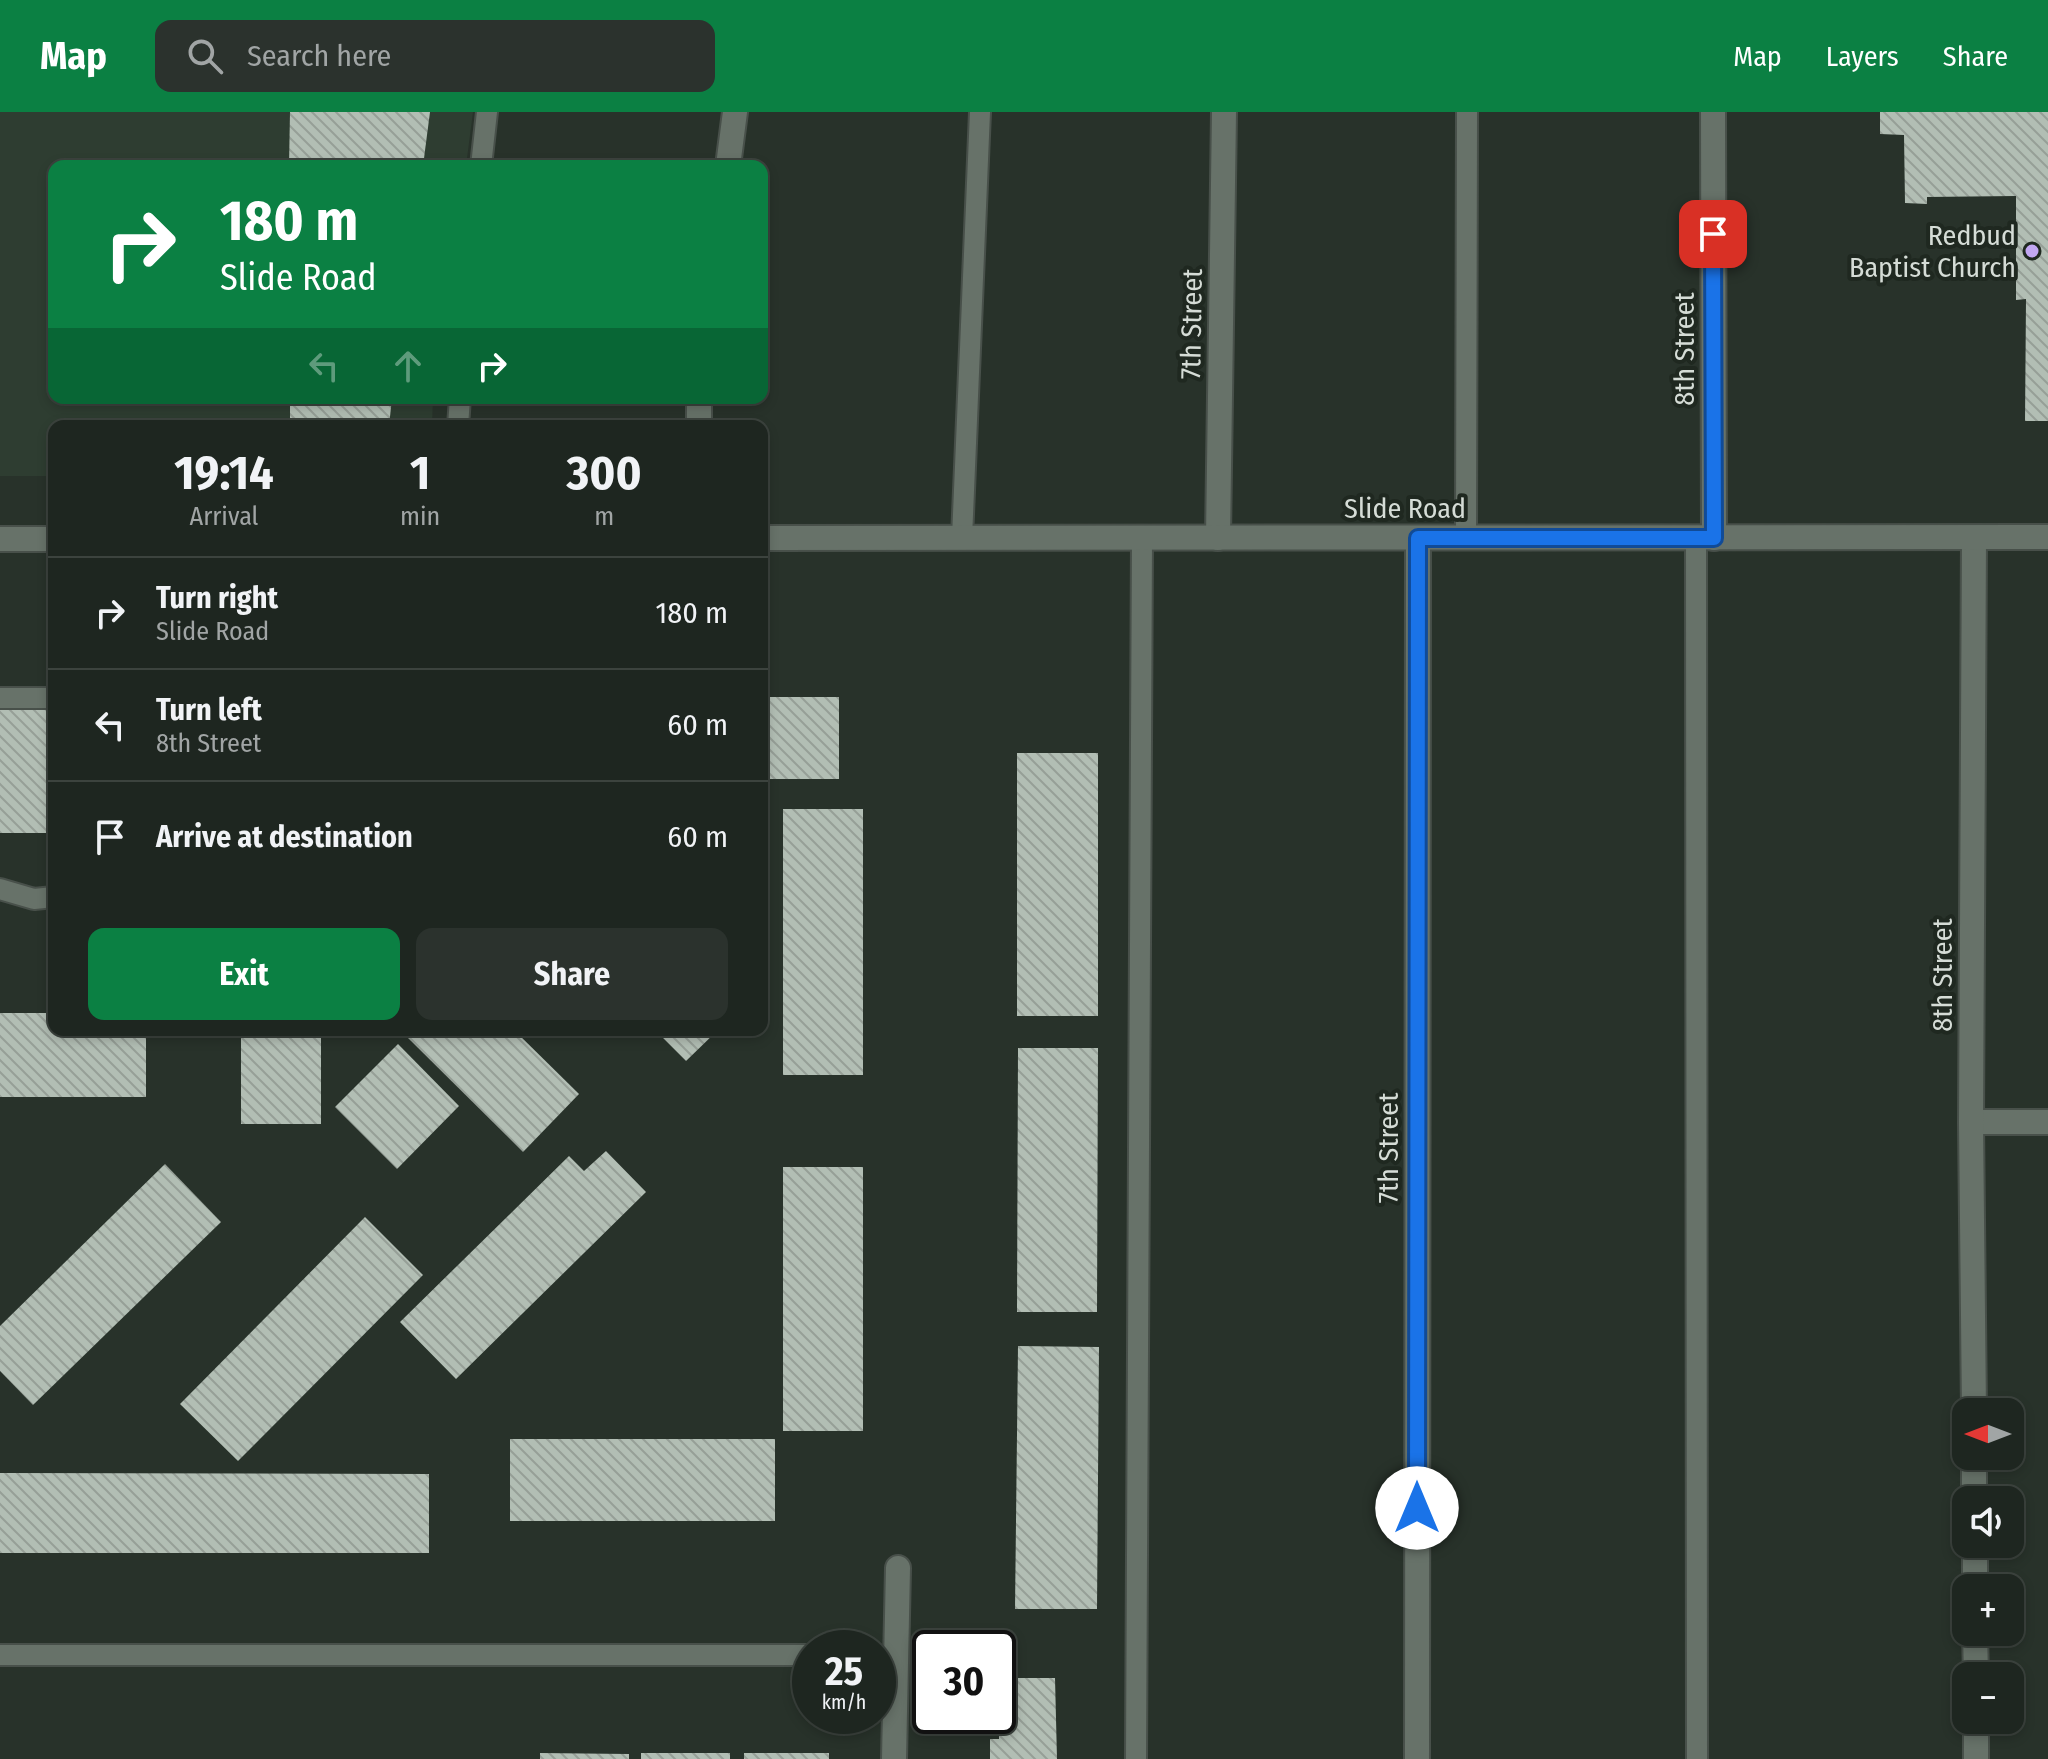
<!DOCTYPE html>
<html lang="en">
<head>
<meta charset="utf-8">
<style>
	:root { --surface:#1e2620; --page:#2b322d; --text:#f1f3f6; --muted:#a1a5a5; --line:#3c433e; --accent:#0b8043 }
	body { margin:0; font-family:"Fira Sans Condensed",sans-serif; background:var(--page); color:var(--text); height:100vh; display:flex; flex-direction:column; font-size:30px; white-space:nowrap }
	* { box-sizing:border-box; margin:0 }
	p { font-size:26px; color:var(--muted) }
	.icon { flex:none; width:44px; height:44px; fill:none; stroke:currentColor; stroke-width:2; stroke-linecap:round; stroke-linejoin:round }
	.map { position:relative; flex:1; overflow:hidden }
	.side { position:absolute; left:48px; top:308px; width:720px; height:616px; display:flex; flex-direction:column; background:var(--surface); border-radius:16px; box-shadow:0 4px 12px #0003,0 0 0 2px var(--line) }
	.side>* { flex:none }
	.top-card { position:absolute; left:48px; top:48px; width:720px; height:244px; border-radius:16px; box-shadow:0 4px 12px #0003,0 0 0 2px var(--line); background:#0b8043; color:#fff; overflow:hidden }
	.needle { width:52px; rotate:270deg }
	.controls { position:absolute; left:1952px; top:1286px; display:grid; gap:16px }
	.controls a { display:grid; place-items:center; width:72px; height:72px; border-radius:16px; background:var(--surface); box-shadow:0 4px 12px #0003,0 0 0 2px var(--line); font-size:40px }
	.speed { position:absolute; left:792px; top:1518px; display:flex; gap:16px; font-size:40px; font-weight:700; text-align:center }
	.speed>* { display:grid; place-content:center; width:104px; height:104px; border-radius:50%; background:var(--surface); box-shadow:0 4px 12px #0003,0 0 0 2px var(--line); line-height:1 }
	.speed small { font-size:20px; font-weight:400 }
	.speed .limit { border:4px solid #111; border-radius:12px; background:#fff; color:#111 }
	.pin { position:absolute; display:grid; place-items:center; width:68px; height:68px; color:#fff; margin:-34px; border-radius:16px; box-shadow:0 4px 12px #0006 }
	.me { position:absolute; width:88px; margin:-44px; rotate:0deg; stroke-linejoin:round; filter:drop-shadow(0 0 6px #0008) }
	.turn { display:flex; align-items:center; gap:28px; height:168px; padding:0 40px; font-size:36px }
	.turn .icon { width:104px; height:104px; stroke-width:2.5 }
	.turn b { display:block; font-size:56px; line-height:68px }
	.lanes { display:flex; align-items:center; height:76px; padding:0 40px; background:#0003; justify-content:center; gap:40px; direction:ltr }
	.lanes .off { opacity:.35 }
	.eta { display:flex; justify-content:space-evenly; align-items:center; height:136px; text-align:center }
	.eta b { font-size:48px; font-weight:700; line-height:56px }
	.button { display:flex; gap:16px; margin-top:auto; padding:16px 40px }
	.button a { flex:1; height:92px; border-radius:16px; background:var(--accent); color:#fff; font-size:32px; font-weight:700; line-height:92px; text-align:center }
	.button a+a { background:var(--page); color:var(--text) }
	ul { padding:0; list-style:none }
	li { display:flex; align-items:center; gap:24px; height:112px; padding:0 40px; border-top:2px solid var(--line) }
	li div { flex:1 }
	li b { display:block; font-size:30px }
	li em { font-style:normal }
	header { display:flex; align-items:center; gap:48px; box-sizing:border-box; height:112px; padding:0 40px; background:var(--accent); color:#fff }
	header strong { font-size:38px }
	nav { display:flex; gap:44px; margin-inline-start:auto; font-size:28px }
	.search { width:560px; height:72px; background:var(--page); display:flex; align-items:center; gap:20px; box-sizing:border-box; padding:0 28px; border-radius:16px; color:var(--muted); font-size:30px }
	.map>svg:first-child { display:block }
</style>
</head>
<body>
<header>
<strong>Map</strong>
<div class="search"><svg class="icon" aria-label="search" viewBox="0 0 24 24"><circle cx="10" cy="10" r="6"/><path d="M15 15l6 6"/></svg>Search here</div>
<nav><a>Map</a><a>Layers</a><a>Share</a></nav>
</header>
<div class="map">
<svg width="2048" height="1647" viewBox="0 0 2048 1647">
	<defs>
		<pattern id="building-back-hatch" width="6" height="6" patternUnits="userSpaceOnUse" patternTransform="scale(2)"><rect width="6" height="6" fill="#b2beb4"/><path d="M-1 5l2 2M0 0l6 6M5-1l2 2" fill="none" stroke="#969f97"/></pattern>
	</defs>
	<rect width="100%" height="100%" fill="#28322a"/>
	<path fill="#2e3d31" d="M0 0H473L466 54H54V286H433L432 314H54V364H0Z"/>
	<g fill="url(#building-back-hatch)">
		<path d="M290 0H430L423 54H289Z"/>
		<path d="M1880 0H2048V309H2025L2026 187 2016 188V84L1927 85V92L1905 91 1904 23 1880 22Z"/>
		<path d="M290 286H392L389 314H290Z"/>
		<rect x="762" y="585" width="77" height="82"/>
		<rect x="0" y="592" width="54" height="129"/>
		<rect x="1017" y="641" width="81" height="263"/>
		<rect x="783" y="697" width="80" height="266"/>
		<path d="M0 901H54V918H146V985H0Z"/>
		<rect x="241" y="918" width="80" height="94"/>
		<path d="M400 918H514L579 982 523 1040Z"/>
		<path d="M655 918H718L686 949Z"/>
		<path d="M398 932 459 994 397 1057 335 995Z"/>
		<path d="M1018 936H1098L1097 1200H1017Z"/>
		<path d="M606 1039 646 1080 456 1267 400 1210 569 1044 584 1059Z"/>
		<path d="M165 1052 221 1110 33 1293 0 1259V1214Z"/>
		<rect x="783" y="1055" width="80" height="264"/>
		<path d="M365 1105 423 1163 238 1349 180 1292Z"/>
		<path d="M1018 1234 1099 1235 1097 1497H1015Z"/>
		<rect x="510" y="1327" width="265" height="82"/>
		<path d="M0 1361 429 1362V1441H0Z"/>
		<path d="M1001 1566H1055L1057 1647H990V1627H999V1604H1004Z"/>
		<path d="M540 1641 629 1642V1647H540Z"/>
		<rect x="641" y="1641" width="89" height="6"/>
		<rect x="744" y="1641" width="85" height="6"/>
	</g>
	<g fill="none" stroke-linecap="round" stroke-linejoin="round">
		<g stroke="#48504a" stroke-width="24">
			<g id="lane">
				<path d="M481 54 487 0"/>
				<path d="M458 314 460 286"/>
				<path d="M962 426 980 0"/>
				<path d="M1466 426 1467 0"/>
				<path d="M1696 426 1697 1647"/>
				<path d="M0 586H54"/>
				<path d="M0 777 34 787 54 785"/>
				<path d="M0 1543H810"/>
				<path d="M1136 1647 1142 426"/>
			</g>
		</g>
		<g stroke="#48504a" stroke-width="28">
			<g id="street">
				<path d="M1713 0 1714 426"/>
				<path d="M728 54 735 0"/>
				<path d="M699 286V314"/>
				<path d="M1218 426 1224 0"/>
				<path d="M1971 1010H2048"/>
				<path d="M1974 1300 1971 1010 1974 426"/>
				<path d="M1974 1344V1388"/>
				<path d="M1975 1432V1476"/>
				<path d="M1975 1520 1976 1564"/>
				<path d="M1976 1608V1647"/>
				<path d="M894 1647 898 1456"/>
				<path d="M1417 1647 1418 426"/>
			</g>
		</g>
		<g stroke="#48504a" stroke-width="28">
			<g id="secondary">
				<path d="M762 426 2048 425"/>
				<path d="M0 427H54"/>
			</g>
		</g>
		<use href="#lane" stroke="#677269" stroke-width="20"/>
		<use href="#street" stroke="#677269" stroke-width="24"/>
		<use href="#secondary" stroke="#677269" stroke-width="24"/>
	</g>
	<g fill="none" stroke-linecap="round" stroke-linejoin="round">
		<g stroke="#114b97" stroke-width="20">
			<path id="route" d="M1417 1396 1418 426H1714L1713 122"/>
		</g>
		<use href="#route" stroke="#1a73e8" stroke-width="14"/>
	</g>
	<circle fill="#c2a7f2" stroke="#1f2820" stroke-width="3" cx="2032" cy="139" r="8"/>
	<g text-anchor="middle" stroke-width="8" stroke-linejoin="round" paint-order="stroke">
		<g font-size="28" fill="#d5dcd6" stroke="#1f2820" text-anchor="end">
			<text x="2016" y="133">Redbud<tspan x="2016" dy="32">Baptist Church</tspan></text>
		</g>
		<g font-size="28" fill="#d5dcd6" stroke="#1f2820">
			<text transform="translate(1191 212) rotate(-89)" y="10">7th Street</text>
			<text transform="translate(1684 237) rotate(-90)" y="10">8th Street</text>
			<text x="1405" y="406">Slide Road</text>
			<text transform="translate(1942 863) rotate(-90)" y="10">8th Street</text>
			<text transform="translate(1388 1036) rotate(-90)" y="10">7th Street</text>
		</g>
	</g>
</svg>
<div class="controls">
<a><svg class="needle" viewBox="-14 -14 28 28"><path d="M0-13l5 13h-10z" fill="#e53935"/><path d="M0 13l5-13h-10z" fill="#a1a5a5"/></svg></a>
<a><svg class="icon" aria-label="sound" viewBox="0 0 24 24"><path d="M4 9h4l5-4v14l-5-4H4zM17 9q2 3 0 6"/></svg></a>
<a>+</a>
<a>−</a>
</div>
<div class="speed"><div>25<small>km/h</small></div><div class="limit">30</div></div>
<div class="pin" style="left:1713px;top:122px;background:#d93025"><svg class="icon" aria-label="arrive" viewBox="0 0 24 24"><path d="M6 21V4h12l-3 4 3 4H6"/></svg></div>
<svg class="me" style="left:1417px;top:1396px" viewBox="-20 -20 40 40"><circle r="19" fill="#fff"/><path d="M0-13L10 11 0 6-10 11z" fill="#1a73e8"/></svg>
<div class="top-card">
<div class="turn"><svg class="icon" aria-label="right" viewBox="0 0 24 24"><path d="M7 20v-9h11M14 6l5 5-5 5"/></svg><div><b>180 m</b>Slide Road</div></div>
<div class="lanes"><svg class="icon off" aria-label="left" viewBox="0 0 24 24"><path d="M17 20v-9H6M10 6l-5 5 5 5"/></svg><svg class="icon off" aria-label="ahead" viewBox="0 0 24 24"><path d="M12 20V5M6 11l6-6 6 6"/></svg><svg class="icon" aria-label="right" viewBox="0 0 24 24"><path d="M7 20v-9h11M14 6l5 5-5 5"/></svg></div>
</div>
<section class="side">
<div class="eta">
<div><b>19:14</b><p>Arrival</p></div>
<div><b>1</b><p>min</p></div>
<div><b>300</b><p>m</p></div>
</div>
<ul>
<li><svg class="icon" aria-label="right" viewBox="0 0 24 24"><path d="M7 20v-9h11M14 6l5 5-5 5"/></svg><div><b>Turn right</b><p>Slide Road</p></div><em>180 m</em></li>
<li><svg class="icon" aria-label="left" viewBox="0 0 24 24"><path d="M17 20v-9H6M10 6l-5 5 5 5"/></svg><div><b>Turn left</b><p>8th Street</p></div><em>60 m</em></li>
<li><svg class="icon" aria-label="arrive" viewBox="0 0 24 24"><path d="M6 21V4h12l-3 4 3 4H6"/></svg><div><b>Arrive at destination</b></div><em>60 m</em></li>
</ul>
<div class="button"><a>Exit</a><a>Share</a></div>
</section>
</div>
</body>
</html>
